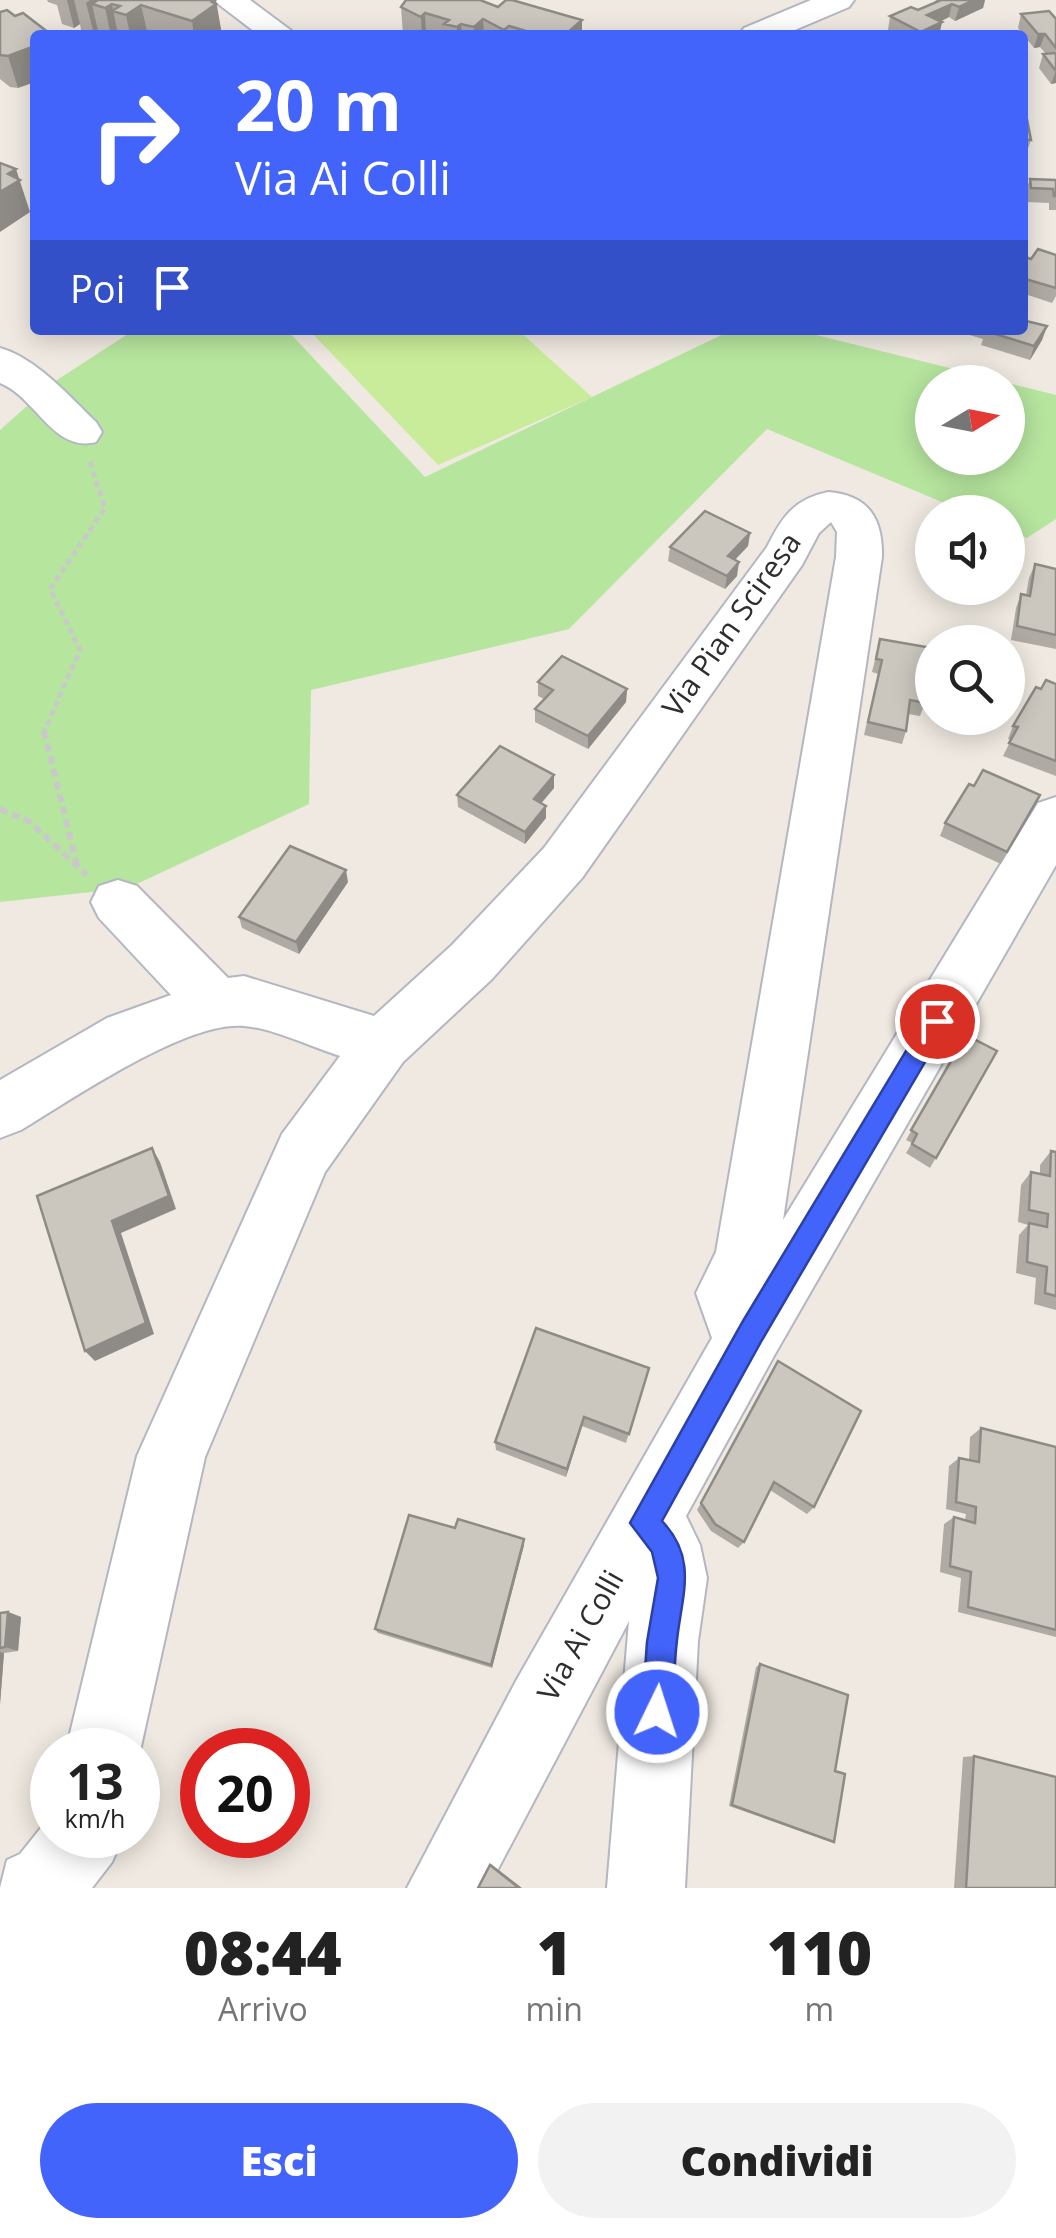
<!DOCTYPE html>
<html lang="it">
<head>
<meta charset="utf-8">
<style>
	:root { --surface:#fff; --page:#f2f2f2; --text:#222; --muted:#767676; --accent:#4264fb }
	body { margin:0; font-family:"Open Sans",sans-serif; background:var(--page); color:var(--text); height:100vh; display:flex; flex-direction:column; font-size:38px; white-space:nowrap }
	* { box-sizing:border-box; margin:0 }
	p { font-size:32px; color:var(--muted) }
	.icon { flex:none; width:55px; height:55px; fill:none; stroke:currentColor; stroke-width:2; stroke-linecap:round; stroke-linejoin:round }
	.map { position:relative; height:1888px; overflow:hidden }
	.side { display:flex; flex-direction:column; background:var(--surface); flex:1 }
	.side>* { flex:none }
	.top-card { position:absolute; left:30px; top:30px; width:998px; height:305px; border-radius:10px; box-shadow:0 5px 25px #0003; background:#4264fb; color:#fff; overflow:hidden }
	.needle { width:65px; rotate:80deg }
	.controls { position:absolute; left:915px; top:365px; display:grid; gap:20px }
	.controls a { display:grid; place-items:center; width:110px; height:110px; border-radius:50%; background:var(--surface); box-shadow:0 5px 25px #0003; font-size:50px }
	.speed { position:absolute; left:30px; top:1728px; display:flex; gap:20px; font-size:50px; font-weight:700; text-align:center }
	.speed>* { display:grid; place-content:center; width:130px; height:130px; border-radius:50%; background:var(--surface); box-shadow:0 5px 25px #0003; line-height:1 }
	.speed small { font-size:25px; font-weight:400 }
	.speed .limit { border:15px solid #d22; background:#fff; color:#111 }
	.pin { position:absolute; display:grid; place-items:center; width:85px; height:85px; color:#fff; margin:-42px; border:5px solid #fff; border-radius:50%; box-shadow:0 2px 10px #0007 }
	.me { position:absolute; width:110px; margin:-55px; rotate:4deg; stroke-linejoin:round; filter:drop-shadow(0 0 8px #0008) }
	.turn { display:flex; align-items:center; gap:35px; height:210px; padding:0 40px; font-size:45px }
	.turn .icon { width:130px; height:130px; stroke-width:2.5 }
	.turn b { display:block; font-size:70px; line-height:85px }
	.then { display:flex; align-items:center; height:95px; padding:0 40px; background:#0003; gap:20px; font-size:38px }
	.eta { display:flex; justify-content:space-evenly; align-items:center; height:170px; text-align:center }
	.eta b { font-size:60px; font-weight:800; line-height:70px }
	.primary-button { display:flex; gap:20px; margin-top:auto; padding:20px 40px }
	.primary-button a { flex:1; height:115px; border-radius:60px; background:var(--accent); color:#fff; font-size:40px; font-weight:800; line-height:115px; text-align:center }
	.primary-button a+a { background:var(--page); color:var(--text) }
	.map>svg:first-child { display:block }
</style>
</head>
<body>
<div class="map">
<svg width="1056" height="1888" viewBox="0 0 1056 1888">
	<rect width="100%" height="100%" fill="#efe9e1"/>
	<path fill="#b6e59e" d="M134 330H287L425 477 732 330H796L1006 382H932V458H1008V383L1056 395V519L1027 538 1008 530V512H966L767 429 569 629 311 690 309 804 128 888 0 902V430L54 382Z"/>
	<path fill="#c9ec9a" d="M309 330H518L592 397 438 465Z"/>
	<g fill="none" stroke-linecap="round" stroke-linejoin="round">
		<g stroke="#b4b7c1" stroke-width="4">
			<g id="minor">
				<path d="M213 0H250L297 35H259Z"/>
				<path d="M811 0H854L849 7 783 35H739L744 28Z"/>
				<path d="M0 348C36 358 69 396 96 422L102 432 96 442C53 453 36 397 0 383Z"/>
				<path d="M828 492C868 495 883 518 882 557L783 1220 1038 803 1056 797V865L775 1354 686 1516 700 1545 707 1578 698 1641 685 1888H607L629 1621 488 1888H407L516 1681 712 1338 696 1293 716 1252 836 557 837 532 831 522 819 533 802 565 582 878 492 979 403 1062 325 1172 205 1457 138 1760V1750H66L137 1456 282 1134 340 1056C312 1047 272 1028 244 1026 187 1020 71 1100 21 1130L0 1138V1080L107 1018 171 995 99 918 91 902 99 886 118 880 137 886 228 978 244 976 374 1016 452 945 544 848 767 547C782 517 794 499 828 492Z"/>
				<path d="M52 1814V1835H124L112 1862 92 1888H0L7 1860 20 1854Z"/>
			</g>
		</g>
		<path stroke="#c9c9c9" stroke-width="5" stroke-dasharray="6 4" stroke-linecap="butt" d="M43 734 80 650 50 589 105 508 90 462"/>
		<g stroke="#c9c9c9" stroke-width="6" stroke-dasharray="8 5" stroke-linecap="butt">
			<path d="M44 731 77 866"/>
			<path d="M0 809 30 822 87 875"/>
		</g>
		<use href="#minor" fill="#fff" fill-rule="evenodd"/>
	</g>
	<g fill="#afaba4">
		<path d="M47 0H215L222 35H99L98 31 94 34 81 30 80 24 74 28 62 24 57 5 48 2Z"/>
		<path d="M936 0H985L983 8 955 21 949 17 940 22H942L939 35H897L888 30 890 16 918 10 935 2Z"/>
		<path d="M401 7H498L582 20V35H403Z"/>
		<path d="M0 12 15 16 18 88 10 87 0 79Z"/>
		<path d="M1021 14 1056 19V83L1051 84 1039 68 1043 54H1046L1040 47 1034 48 1018 28Z"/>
		<path d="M1022 114 1031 140 1026 154H1022Z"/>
		<path d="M1030 179 1056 180V210H1049V203L1026 202 1025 193Z"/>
		<path d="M1056 255V296L1052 303 1022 293V256L1031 259Z"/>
		<path d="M1047 326 1042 340 1030 360 981 345 983 339 963 333 964 330H1022Z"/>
		<path d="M750 533 748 546 735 560 737 576 725 589 668 561 670 547Z"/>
		<path d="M1035 564 1056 569V649L1011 640 1016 608 1021 594 1026 595 1029 578Z"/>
		<path d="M880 639 925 703 920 716 908 714 906 731 902 744 864 735 878 674 872 672Z"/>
		<path d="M538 682 627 689 626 702 588 749 535 722V709L544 699 538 696Z"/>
		<path d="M1056 684V776L1003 756 1011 740 1008 739 1013 726 1041 689Z"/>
		<path d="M554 775V788L541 803 546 806V818L525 844 458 807 457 795Z"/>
		<path d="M974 786 1040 795 1001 864 940 836 945 823Z"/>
		<path d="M348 882 299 954 242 928 239 917Z"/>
		<path d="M966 1035 997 1051 930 1168 906 1153 912 1143 906 1140Z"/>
		<path d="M1051 1151 1056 1152V1310L1034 1304 1036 1278 1016 1273 1019 1235 1028 1225 1018 1222 1021 1185 1031 1172 1040 1174V1165Z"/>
		<path d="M778 1361 814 1507 807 1514 770 1490 744 1542 738 1548 711 1531 697 1510Z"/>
		<path d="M649 1368 626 1443 582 1426 566 1477 496 1450 495 1442Z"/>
		<path d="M981 1428 1056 1447V1637L958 1612 961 1578 940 1572 944 1524 954 1517 965 1520 966 1514 946 1509 949 1466 959 1458 969 1460 970 1437Z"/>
		<path d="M455 1528 524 1539V1545L492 1668 378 1633 375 1629Z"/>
		<path d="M8 1612 21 1617 18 1651 4 1653 0 1704V1613Z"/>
		<path d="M760 1664 835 1771 834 1842 828 1841 729 1806 756 1667Z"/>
		<path d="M974 1756 1056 1888H954L963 1757Z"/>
	</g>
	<g fill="#8e8b86">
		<path d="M67 0H74L80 24 74 28Z"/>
		<path d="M90 0H120V6L112 4 118 35H111L105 8 92 4 98 31 94 34 86 3Z"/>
		<path d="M216 0 222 35H194L192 21Z"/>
		<path d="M974 0H985L983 8 955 21 959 7Z"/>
		<path d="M952 4 949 17 924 29 927 15Z"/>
		<path d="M141 5 148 35H130L126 15Z"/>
		<path d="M425 13 426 35H422L421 17Z"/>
		<path d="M483 19 484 35H474V27Z"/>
		<path d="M582 20V35H565Z"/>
		<path d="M942 22 939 35H920L921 32Z"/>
		<path d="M461 24 462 35H457V27Z"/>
		<path d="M1038 34H1045L1040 47 1034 48Z"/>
		<path d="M35 46V82L18 88 8 56Z"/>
		<path d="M1056 70V83L1051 84Z"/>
		<path d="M16 169 30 212 0 232V192L8 174Z"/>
		<path d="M1047 326 1042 340 1030 360 1034 346Z"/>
		<path d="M750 533 748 546 725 570 728 556Z"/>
		<path d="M739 562 737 576 725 589 727 576Z"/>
		<path d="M627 689 626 702 588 749V736Z"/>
		<path d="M554 775V788L534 812V799Z"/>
		<path d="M546 806V818L525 844V832Z"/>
		<path d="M346 870 348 882 299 954 296 942Z"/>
		<path d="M152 1148 160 1162 176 1209 121 1233 154 1334 95 1361 85 1351 112 1221Z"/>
		<path d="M584 1417 582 1426 566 1477 567 1469Z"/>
		<path d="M524 1539V1545L492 1668 491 1665Z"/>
		<path d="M8 1612 21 1617 18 1651 5 1647Z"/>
		<path d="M0 1652 4 1653 0 1704Z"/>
		<path d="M491 1864 522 1888H519L490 1865Z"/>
	</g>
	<g fill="#cbc7bf" stroke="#8e8b86" stroke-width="2.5">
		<path d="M98 0H215L212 2 216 4 192 21 141 5 126 15 112 11 120 6 112 4 105 8 92 4Z"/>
		<path d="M406 0H480L498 7 506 0H512L582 20 565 35H531L533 33 509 26 504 30 483 19 474 27 461 24 457 27 444 24 449 20 425 13 421 17 401 7Z"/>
		<path d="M941 0H974L959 7 952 4 927 15 942 22 921 32 890 16 911 7 918 10Z"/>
		<path d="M7 10 15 16 23 13 49 33 35 35V46L8 56 0 55V12Z"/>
		<path d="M1049 11 1056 19V48L1045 34H1038L1021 14Z"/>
		<path d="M1056 53V70H1055L1043 54Z"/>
		<path d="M1022 114H1026L1031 140 1022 139Z"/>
		<path d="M0 163 16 169 8 174 20 180 0 192Z"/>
		<path d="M1030 179 1056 180V196H1054L1053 189 1031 188Z"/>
		<path d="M1038 249 1056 255V288L1022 278V272L1026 267 1022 266V256L1031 259Z"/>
		<path d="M1022 320 1047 326 1034 346 986 331 1022 330Z"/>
		<path d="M705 511 750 533 728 556 739 562 727 576 670 547Z"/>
		<path d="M1035 564 1056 569V635L1017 626 1021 594 1030 596Z"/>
		<path d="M880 639 932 648 925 703 910 700 906 731 868 722 882 660 876 659Z"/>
		<path d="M562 656 627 689 588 736 535 709 553 690 538 682Z"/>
		<path d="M1046 680 1056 684V761L1009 743 1018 727 1013 726 1036 687 1041 689Z"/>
		<path d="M500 746 554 775 534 799 546 806 525 832 457 795Z"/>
		<path d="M983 770 1040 795 1007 852 945 823 969 784 974 786Z"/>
		<path d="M290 846 346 870 296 942 239 917Z"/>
		<path d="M966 1035 997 1051 936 1158 912 1144 917 1134 911 1130Z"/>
		<path d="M152 1148 169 1196 112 1221 146 1323 85 1351 37 1196Z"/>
		<path d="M1051 1151 1056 1152V1296L1045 1293 1047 1267 1027 1262 1029 1223 1047 1227 1048 1214 1029 1210 1031 1172 1050 1176Z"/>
		<path d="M536 1328 649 1368 629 1434 584 1417 567 1469 495 1442Z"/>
		<path d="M778 1361 861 1411 814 1507 774 1482 744 1542 715 1524 701 1503Z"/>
		<path d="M981 1428 1056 1447V1630L968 1607 971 1572 950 1566 954 1517 975 1523 976 1507 956 1502 959 1458 979 1462Z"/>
		<path d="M409 1515 455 1528 458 1519 524 1539 491 1665 375 1629Z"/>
		<path d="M8 1612 5 1647 0 1648V1613Z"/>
		<path d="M760 1664 848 1695 835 1771 845 1774 834 1842 732 1805Z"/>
		<path d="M974 1756 1056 1777V1888H966Z"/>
		<path d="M490 1865 519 1888H478Z"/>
	</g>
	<path fill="#4264fb" stroke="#2b41a3" stroke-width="2.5" d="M937 1010 945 1013 949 1021 945 1028 762 1340 662 1521C698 1559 682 1594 677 1640 674 1664 674 1688 673 1712L668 1723 657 1727 646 1723 642 1712 647 1642 658 1578 652 1552 630 1523 743 1321 929 1013Z"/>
	<g text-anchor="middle" stroke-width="8" stroke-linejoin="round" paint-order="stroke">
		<g font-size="30" fill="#2e2e2e" stroke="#fff">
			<text transform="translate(732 625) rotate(-55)" y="10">Via Pian Sciresa</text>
			<text transform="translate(581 1636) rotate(-61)" y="10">Via Ai Colli</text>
		</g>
	</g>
</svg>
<div class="controls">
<a><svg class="needle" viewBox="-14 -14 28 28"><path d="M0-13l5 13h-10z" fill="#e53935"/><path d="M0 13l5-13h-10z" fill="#767676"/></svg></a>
<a><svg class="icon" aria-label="sound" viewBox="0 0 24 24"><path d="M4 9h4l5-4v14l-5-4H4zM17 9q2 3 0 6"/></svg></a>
<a><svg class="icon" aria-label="search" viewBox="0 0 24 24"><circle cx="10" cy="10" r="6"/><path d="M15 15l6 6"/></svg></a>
</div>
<div class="speed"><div>13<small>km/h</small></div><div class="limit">20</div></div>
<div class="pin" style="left:937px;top:1021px;background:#d93025"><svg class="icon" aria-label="arrive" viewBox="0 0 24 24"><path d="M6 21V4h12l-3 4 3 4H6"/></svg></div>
<svg class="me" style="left:657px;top:1712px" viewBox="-20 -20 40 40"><circle r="17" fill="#4264fb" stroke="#fff" stroke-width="3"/><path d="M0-11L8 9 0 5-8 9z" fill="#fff"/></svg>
<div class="top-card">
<div class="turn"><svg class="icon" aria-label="right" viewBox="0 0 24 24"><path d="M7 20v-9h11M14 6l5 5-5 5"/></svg><div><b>20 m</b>Via Ai Colli</div></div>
<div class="then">Poi<svg class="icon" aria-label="arrive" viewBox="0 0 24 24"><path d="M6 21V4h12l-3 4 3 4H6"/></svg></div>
</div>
</div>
<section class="side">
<div class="eta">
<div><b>08:44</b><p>Arrivo</p></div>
<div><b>1</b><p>min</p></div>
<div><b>110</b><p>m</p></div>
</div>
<div class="primary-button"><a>Esci</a><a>Condividi</a></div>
</section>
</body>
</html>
